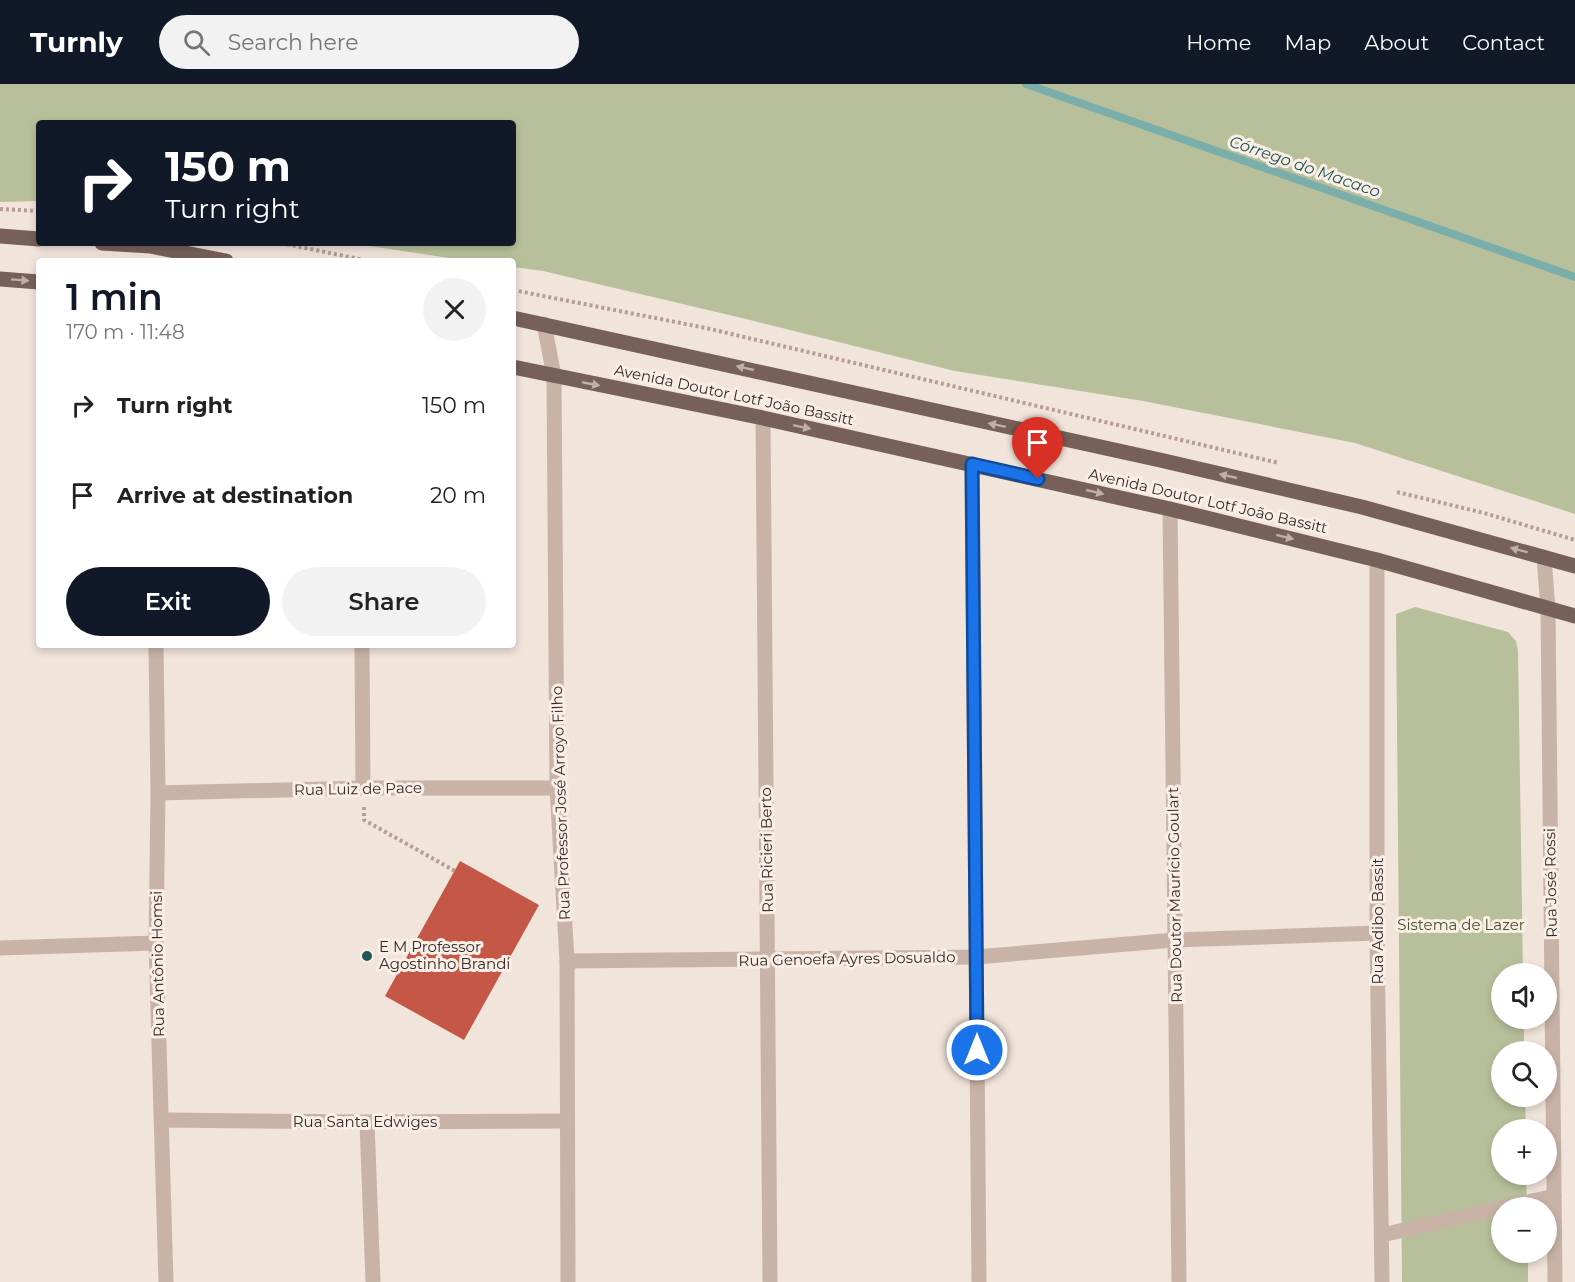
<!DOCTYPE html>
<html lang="en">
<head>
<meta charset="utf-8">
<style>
	:root { --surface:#fff; --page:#f2f2f2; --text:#222; --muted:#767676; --accent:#111827 }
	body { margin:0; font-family:Montserrat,sans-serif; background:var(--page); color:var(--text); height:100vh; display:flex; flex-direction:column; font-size:22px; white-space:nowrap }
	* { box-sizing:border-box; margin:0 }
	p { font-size:20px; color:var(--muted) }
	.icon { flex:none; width:33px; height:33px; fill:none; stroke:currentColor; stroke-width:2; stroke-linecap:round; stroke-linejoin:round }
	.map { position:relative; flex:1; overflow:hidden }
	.drawer { position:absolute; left:36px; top:174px; width:480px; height:390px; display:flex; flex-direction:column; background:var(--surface); border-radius:6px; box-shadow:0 3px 9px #0003 }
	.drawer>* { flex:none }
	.banner { position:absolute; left:36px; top:36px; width:480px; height:126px; border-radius:6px; box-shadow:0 3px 9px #0003; background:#111827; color:#fff; overflow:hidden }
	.fabs { position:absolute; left:1491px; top:879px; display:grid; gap:12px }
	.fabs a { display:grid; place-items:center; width:66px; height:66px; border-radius:50%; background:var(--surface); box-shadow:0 3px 9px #0003; font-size:30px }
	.pin { position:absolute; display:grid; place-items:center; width:51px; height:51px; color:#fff; margin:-62px -26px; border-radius:50% 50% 50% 0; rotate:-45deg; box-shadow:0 0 6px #0007 }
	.pin .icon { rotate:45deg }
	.me { position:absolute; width:66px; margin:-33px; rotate:0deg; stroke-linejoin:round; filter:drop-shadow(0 0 4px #0008) }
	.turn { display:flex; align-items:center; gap:21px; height:126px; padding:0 30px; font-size:27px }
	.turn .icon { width:78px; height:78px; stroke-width:2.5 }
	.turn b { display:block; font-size:42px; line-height:51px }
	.round { display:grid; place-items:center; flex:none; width:63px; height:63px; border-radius:32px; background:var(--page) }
	.headline { display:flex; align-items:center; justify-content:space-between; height:102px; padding:0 30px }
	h1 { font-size:36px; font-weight:600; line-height:45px; color:var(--accent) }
	.primary-button { display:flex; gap:12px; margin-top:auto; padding:12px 30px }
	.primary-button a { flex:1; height:69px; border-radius:36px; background:var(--accent); color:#fff; font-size:24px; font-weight:600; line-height:69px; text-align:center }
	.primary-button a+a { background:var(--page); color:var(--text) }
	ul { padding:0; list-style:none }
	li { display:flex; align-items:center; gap:18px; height:90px; padding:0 30px }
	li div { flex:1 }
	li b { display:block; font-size:22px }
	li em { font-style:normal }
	header { display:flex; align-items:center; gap:36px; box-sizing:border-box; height:84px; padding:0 30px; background:var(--accent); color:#fff }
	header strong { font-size:28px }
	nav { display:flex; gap:33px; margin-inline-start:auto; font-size:21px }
	.search { width:420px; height:54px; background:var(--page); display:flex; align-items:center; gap:15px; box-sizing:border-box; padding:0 21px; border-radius:33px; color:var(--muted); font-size:22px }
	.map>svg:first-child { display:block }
</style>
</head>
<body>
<header>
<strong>Turnly</strong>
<div class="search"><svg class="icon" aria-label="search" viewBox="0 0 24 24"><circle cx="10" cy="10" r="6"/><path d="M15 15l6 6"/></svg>Search here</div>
<nav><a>Home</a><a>Map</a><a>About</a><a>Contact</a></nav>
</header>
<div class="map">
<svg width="1575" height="1198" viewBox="0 0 1575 1198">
	<rect width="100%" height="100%" fill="#f1e4db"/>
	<g fill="#b8c09b">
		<path d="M0 0H1575V430L1355 359 1143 317 955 287 746 235 543 187 513 183V177H469L350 159H513V39H39V117L0 118Z"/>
		<path d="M1415 523 1508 548 1516 557 1518 567 1523 889 1502 890V934L1524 935V967L1502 968V1012L1525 1013 1526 1045 1502 1046V1090L1526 1091 1527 1123 1502 1124V1168L1528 1169V1198H1402L1396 530Z"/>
	</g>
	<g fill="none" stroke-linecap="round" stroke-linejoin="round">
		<path stroke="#7aaeaa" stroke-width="8" d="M1026 0 1575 193"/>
	</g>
	<path fill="#c45746" d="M460 777 539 821 464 956 385 912Z"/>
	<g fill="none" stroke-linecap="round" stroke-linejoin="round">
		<g stroke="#b59d91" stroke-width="4" stroke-dasharray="3 3" stroke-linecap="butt">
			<path d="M0 125 39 127"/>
			<path d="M281 159 369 177"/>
			<path d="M513 206 706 244 1279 379"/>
			<path d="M1397 408 1484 429 1575 456"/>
			<path d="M364 723V736L455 787"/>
		</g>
		<g stroke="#c9b3a7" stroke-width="15">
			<path d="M544 240 554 292 557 704 567 877 568 1198"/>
			<path d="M763 334 770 1198"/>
			<path d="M972 380 979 1198"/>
			<path d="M1170 425 1179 1198"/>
			<path d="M1544 473 1548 525 1555 1198"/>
			<path d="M1377 476V849L1382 1198"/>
			<path d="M156 561 158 709 156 859 166 1198"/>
			<path d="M362 561 363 704"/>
			<path d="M158 709 363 704H557"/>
			<path d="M0 864 156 859"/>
			<path d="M567 877 976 873 1175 856 1377 849"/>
			<path d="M163 1036 367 1038 567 1037"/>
			<path d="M367 1038 373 1198"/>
			<path d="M1502 1124 1554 1112"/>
			<path d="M1382 1151 1502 1124"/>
		</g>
		<g stroke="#776059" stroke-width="15">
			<path d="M0 152 39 155"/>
			<path d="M102 159 150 162 226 177"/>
			<path d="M0 195 39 198"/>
			<path d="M513 234 1160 376 1362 423 1575 482"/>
			<path d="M513 283 763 334 1170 425 1377 476 1575 532"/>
		</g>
	</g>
	<defs><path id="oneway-solid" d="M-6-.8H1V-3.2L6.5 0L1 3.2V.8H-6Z" transform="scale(1.5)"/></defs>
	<g fill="#beafa7">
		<use href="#oneway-solid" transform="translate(20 196) rotate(4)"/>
		<use href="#oneway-solid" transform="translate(745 284) rotate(-167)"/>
		<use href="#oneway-solid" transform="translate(591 300) rotate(11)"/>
		<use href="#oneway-solid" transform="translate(997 341) rotate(-168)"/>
		<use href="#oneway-solid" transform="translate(802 343) rotate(12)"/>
		<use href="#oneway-solid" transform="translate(1228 392) rotate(-167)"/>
		<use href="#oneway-solid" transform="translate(1095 408) rotate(13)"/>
		<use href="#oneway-solid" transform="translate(1285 453) rotate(14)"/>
		<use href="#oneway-solid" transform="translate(1519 466) rotate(-165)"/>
	</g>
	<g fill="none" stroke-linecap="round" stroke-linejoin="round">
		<g stroke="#114b97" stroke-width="15">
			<path id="route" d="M977 966 972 380 1038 395"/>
		</g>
		<use href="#route" stroke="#1a73e8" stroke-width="10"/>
	</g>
	<circle fill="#1e5654" stroke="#f9efe7" stroke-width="2" cx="367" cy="872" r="6"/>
	<g text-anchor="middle" stroke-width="6" stroke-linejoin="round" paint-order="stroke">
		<g font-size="15" fill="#362a27" stroke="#f9efe7">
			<text transform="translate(734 311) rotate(12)" y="5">Avenida Doutor Lotf João Bassitt</text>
			<text transform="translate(1208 417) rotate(13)" y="5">Avenida Doutor Lotf João Bassitt</text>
			<text transform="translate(358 705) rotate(-1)" y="5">Rua Luiz de Pace</text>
			<text transform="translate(561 719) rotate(-92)" y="5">Rua Professor José Arroyo Filho</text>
			<text transform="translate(767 766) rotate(-91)" y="5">Rua Ricieri Berto</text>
			<text transform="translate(1551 799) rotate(-91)" y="5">Rua José Rossi</text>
			<text transform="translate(1175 811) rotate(-91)" y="5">Rua Doutor Maurício Goulart</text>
			<text transform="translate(1378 837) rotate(-90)" y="5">Rua Adibo Bassit</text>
			<text transform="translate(847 875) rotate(-1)" y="5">Rua Genoefa Ayres Dosualdo</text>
			<text transform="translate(158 880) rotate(-91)" y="5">Rua Antônio Homsi</text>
			<text x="365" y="1043">Rua Santa Edwiges</text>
		</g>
		<g font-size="15" fill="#49532c" stroke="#f9efe7">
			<text x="1461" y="846">Sistema de Lazer</text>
		</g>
		<g font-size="15" fill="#362a27" stroke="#f9efe7" text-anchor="start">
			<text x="379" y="868">E M Professor<tspan x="379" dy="17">Agostinho Brandi</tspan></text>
		</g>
		<g font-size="16" font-style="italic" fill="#1e5654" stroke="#f9efe7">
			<text transform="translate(1305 82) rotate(19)" y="6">Córrego do Macaco</text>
		</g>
	</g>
</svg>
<div class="fabs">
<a><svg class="icon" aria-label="sound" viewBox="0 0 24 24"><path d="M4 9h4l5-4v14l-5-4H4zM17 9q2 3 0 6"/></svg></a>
<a><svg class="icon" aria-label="search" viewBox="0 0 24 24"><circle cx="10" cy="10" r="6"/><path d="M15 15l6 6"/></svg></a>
<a>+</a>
<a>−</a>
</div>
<div class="pin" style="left:1038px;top:395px;background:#d93025"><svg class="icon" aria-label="arrive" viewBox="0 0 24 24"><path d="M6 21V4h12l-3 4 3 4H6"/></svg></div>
<svg class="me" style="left:977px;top:966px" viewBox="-20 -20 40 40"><circle r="17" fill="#1a73e8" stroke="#fff" stroke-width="3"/><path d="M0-11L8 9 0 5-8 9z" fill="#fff"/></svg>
<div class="banner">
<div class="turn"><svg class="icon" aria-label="right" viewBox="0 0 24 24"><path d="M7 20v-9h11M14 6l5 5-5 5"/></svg><div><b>150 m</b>Turn right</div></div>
</div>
<section class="drawer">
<div class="headline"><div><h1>1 min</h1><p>170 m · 11:48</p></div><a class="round"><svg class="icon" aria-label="close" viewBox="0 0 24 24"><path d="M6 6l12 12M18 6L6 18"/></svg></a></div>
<ul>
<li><svg class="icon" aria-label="right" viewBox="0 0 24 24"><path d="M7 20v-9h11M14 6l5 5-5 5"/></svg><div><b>Turn right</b></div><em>150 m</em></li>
<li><svg class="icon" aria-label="arrive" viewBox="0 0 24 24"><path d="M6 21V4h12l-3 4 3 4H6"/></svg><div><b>Arrive at destination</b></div><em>20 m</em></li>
</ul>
<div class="primary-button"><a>Exit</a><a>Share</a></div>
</section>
</div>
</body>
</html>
